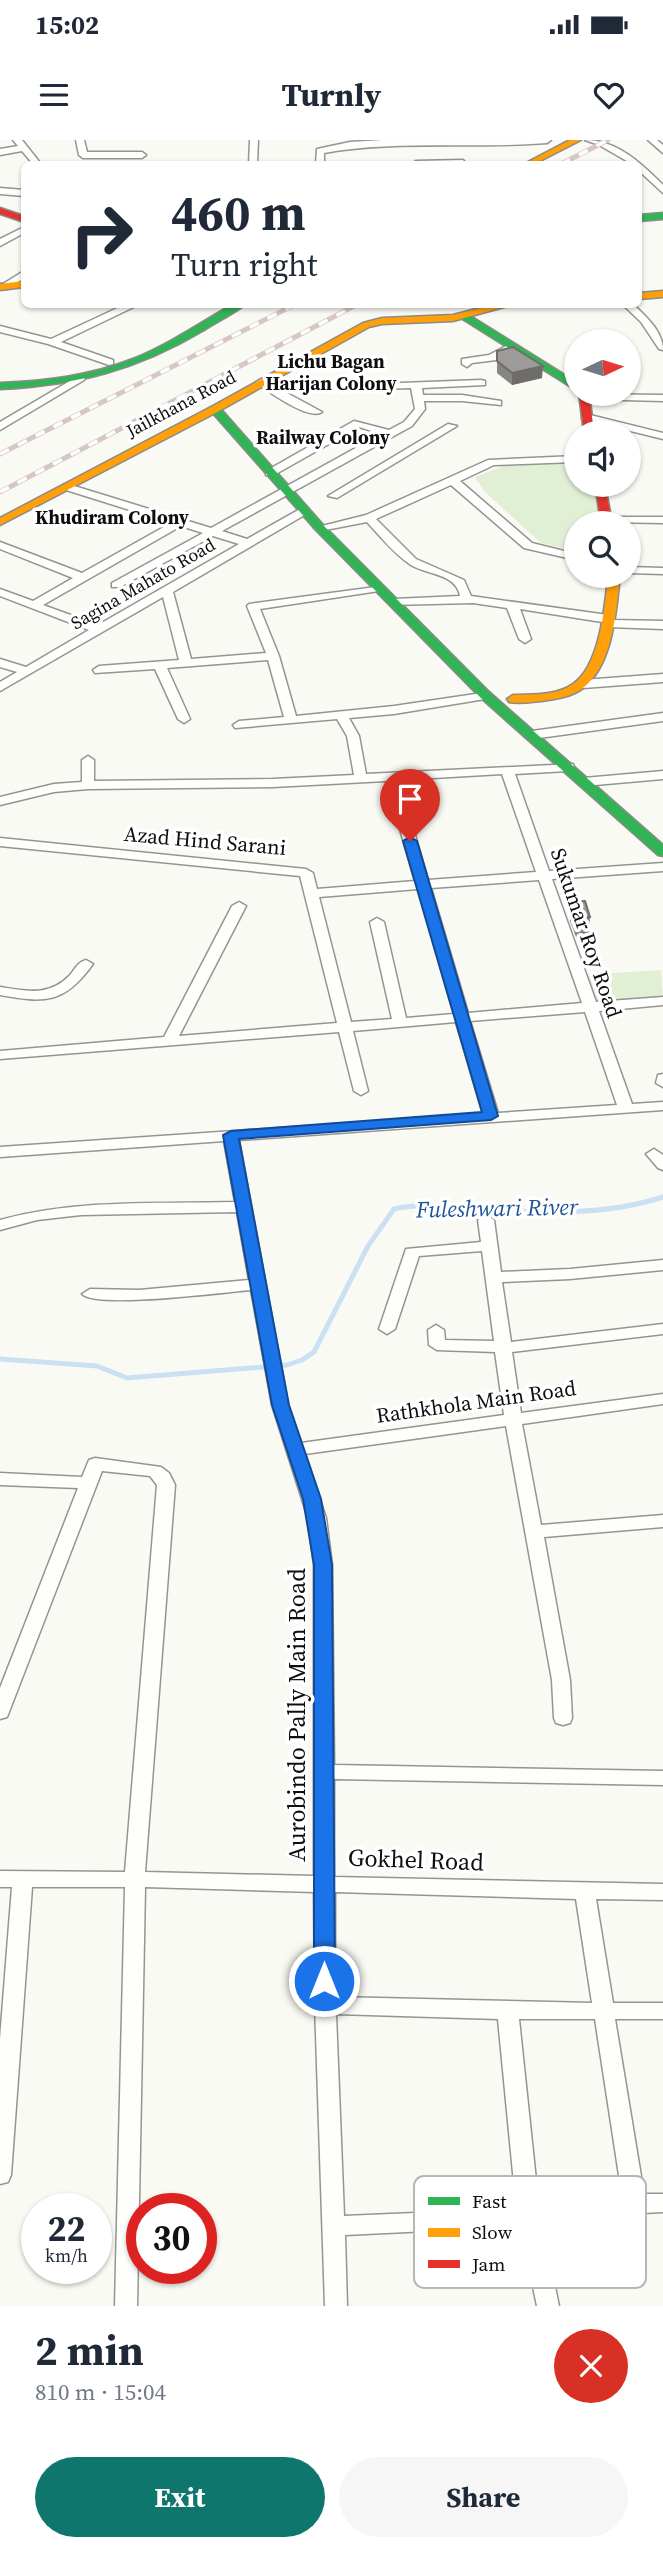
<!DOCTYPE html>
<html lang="en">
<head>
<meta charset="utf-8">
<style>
	:root { --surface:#fff; --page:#f6f6f7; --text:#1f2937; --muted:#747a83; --accent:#0f766e }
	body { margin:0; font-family:"Source Serif 4",serif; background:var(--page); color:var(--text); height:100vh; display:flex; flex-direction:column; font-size:26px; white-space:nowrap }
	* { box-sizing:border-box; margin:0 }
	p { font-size:23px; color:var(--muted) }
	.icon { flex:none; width:38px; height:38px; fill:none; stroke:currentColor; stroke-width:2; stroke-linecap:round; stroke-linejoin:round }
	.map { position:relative; height:2166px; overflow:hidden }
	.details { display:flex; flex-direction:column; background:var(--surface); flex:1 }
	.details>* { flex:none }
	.guide { position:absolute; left:21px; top:21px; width:621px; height:147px; border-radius:10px; box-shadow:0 2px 5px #0004; background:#fff; color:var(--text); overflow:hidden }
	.needle { width:46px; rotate:86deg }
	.buttons { position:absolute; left:564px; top:189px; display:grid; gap:14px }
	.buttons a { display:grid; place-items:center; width:77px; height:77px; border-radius:50%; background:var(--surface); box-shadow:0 2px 5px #0004; font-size:35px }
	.speed { position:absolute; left:21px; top:2053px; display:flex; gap:14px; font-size:35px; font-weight:700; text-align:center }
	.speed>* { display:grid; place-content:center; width:91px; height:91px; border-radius:50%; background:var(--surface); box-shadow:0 2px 5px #0004; line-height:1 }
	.speed small { font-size:18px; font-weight:400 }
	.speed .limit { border:10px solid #d22; background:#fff; color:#111 }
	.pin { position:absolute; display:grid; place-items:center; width:60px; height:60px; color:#fff; margin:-72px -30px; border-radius:50% 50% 50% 0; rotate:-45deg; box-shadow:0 0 7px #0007 }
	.pin .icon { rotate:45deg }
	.me { position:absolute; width:77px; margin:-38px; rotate:0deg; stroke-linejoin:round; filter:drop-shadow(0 0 5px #0008) }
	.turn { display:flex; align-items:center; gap:24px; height:147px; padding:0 35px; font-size:32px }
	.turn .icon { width:91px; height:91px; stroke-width:2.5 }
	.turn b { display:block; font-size:49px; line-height:60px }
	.round { display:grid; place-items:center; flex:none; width:74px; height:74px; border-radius:37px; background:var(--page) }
	.head { display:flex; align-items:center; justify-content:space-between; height:119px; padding:0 35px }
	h1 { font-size:42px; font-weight:700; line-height:52px }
	.action { display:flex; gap:14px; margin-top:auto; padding:14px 35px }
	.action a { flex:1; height:80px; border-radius:42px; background:var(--accent); color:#fff; font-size:28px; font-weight:700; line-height:80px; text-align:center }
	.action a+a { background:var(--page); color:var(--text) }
	.status { display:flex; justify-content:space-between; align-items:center; height:49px; padding:0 35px; background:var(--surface); direction:ltr }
	.status svg { height:19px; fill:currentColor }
	header { display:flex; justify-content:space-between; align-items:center; height:91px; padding:0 35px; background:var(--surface); font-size:32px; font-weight:700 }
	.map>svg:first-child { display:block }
</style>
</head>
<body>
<div class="status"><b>15:02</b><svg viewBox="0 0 49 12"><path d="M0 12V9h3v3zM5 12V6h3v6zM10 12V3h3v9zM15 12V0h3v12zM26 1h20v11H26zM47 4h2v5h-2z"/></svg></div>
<header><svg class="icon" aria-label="menu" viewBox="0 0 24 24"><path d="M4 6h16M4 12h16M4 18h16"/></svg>Turnly<svg class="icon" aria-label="heart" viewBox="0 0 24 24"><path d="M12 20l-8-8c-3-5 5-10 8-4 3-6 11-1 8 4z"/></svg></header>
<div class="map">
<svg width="663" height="2166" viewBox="0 0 663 2166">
	<rect width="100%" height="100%" fill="#fafaf4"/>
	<g fill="#e1f0d5">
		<path d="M576 323V345H593L600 383H576V412L541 403 485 352 475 337 503 326Z"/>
		<path d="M661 830 663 858 599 864 592 860 583 835Z"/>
	</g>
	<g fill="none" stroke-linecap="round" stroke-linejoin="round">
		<path stroke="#cbe0f3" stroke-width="5" d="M0 1219 97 1226 127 1238 287 1225 302 1220 314 1212 368 1106 394 1069C423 1062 451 1067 480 1069 540 1073 605 1076 663 1057"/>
		<g stroke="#949492" stroke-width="3">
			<g id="street">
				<path d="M13 0H22L41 24H33L22 11 0 15V9L18 6Z"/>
				<path d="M76 0H84L87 12H142L146 15 142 18H83L79 15Z"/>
				<path d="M250 0H258L257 24H249Z"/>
				<path d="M383 0H551L547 3C474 9 396 0 324 13V24H316L317 9 350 2Z"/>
				<path d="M585 0C617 0 641 23 663 45V53L639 31V24H632L599 5Z"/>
				<path d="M648 0H657L663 5V13Z"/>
				<path d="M463 20 466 24H412L416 21Z"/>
				<path d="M0 48 24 50V56L0 54Z"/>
				<path d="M24 87V93L0 106V99Z"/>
				<path d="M24 131V138L9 148H3V144Z"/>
				<path d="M126 164H140L61 202 113 220V224L109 225 48 204 0 192V186L51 199Z"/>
				<path d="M622 164H633C646 177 663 191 663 210L659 209 641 182Z"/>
				<path d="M512 203 517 206 516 208 496 220 472 223 467 227 462 224V219L489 215Z"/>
				<path d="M80 235 85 238 84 240 0 290V282Z"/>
				<path d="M261 239 322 272C309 281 270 252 257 244L256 242Z"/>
				<path d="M481 240 485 241V245L422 248 423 255H462L501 261V265L462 261H424L425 269 412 286 222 391 247 399 300 369H308V373L173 452 191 519 266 513 247 466 249 464 383 446V450L379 451 260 469 279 516 296 576 394 566 489 552V558L485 559 394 574 349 578 359 596 366 634 573 624 574 627 568 631 515 634 549 731 663 723V731L552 739 596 862 663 857V865L599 871 632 964 663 962V970L239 1000 288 1265 301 1303 504 1275 495 1212 437 1210 429 1205 428 1190 436 1185 444 1190 445 1200 494 1201 482 1111 419 1116 395 1189 387 1194 379 1189 406 1109 481 1102 478 1080 486 1075 494 1080 501 1132 570 1129 663 1120V1130L570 1139 502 1142 511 1202 663 1184V1194L512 1212 521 1273 663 1254V1264L522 1284 541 1385 663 1375V1387L544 1397 570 1540 572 1578 570 1583 563 1585 556 1583 554 1578 552 1540 506 1286 305 1314 326 1378 332 1425 334 1625 663 1631V1645L334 1639V1737L663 1744V1760L596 1759 613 1863H663V1879H615L644 2054H663V2072L541 2078 559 2166H537L520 2085 512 2087 345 2095 347 2166H325L315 1865 314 1752 145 1747 137 2166H115L125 1747H32L11 2035 8 2042 0 2044V1899L12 1747H0V1731L125 1732 157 1345 150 1336 102 1331 9 1572 7 1577 0 1579V1548L78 1348 0 1345V1333L82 1337 89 1320 95 1318 161 1327 169 1333 175 1345 145 1732 314 1736V1425L308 1378 272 1265 251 1150C225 1152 96 1169 82 1154L90 1149 139 1150 249 1140 237 1072 81 1075 37 1080 0 1090V1080C76 1059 157 1064 235 1062L224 1001 0 1017V1007L483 974 456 882 353 891 368 951 361 955 354 951 339 892 0 919V911L164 897 232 766 239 762 246 766 179 896 337 883 300 736 0 706V698L306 729 313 733 317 749 415 741 386 641 273 647 88 649 54 652 0 665V657L54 644 82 642V620L88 616 94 620V641L273 639 354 635 347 596 337 579 235 588 233 585 239 581 284 577 268 520 167 528 190 579 184 583 178 579 155 529 95 533 93 530 99 526 179 520 163 457 0 551V542L17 532 0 527V519L26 527 89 490 0 456V449L33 461 73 438 0 409V402L82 433 171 383 63 349V345H71L211 388 381 294 359 287 274 335H266V331L354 281 389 290 404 282 415 269 411 248 352 250 348 249V245ZM181 386 203 393 112 443V447H120L213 396 239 404 98 485 43 465ZM502 634 536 732 428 740 399 640ZM539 740 582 863 468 873 431 748ZM418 749 454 874 406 878 384 782 377 778 370 782 392 879 351 882 319 757ZM585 872 617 965 498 973 470 881ZM335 1752 576 1759 592 1863 335 1857ZM336 1874 498 1879 516 2064 509 2069 344 2076ZM519 1879H595L622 2055 538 2059Z"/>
				<path d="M583 254 663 255V261L586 259 581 256Z"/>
				<path d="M586 274 663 293V299L582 279V275Z"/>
				<path d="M448 284 457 286 337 358 328 356Z"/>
				<path d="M576 316V322L494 325 460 341 532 403 576 414V420L524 408 451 345 376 379 416 419 464 440 471 456 608 475 613 480 663 481V489L607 487 603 486 602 482 520 469 531 499 525 503 519 499 507 468 473 463 390 465V461L394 459 460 456C456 433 427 435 411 425 394 414 380 396 367 382L320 391 314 388 366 375 488 320Z"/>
				<path d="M607 377H663V383L603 382 601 380Z"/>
				<path d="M628 427 663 428V434L628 433Z"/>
				<path d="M663 534V542L583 548 577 544 583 540Z"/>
				<path d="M663 573V581L532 599 526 595 532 591Z"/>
				<path d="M663 631V639L584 646 578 642 584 638Z"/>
				<path d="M86 820 93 824C64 864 45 863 0 855V847C27 851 49 857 70 835 75 829 78 822 86 820Z"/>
				<path d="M663 934V947L656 943 658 935Z"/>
				<path d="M654 1009 663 1015V1030L658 1028 646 1014Z"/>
			</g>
		</g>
		<g stroke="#8b8b88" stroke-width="3">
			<g id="fast">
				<path d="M663 73V79L639 81V75Z"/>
				<path d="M233 164H246C233 174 218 181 204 190 137 230 78 245 0 249V243C45 241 90 236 133 219 168 205 200 183 233 164Z"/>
				<path d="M461 174H467L576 242V250L461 178Z"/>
				<path d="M211 267H219L324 386 489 552 663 705V716L658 715 481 558 316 390 211 271Z"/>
			</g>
		</g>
		<g stroke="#8b8b88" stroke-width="3">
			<g id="slow">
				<path d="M570 0H581L534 24H524Z"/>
				<path d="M24 141V147L0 150V144Z"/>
				<path d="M663 151V157L639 159V153Z"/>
				<path d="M496 164H515L453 181 382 184 369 187 219 271 0 385V378L211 267 363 183 382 178 453 175Z"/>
				<path d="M608 436H620C616 471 613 525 583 548 572 557 555 559 541 561 531 562 519 564 509 562L507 559 513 555C532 554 556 556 573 544 600 526 605 466 608 436Z"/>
			</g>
		</g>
		<g stroke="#8b8b88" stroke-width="3">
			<g id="jam">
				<path d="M0 68 24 76V82L0 74Z"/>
				<path d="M579 254H589L594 292H584Z"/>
				<path d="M595 345H605L612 383H601Z"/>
			</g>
		</g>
		<use href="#street" fill="#fefefd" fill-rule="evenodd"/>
		<use href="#fast" fill="#30b455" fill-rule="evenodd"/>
		<use href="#slow" fill="#ff9f0a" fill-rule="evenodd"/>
		<use href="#jam" fill="#e5322d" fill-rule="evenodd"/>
		<g stroke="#d6c7c5" stroke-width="5">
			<g id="rail">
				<path d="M561 24 608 0"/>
				<path d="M0 314 296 164"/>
				<path d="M0 352 358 164"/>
			</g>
		</g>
		<use href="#rail" stroke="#fff" stroke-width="3.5" stroke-dasharray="10" stroke-linecap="butt"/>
	</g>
	<g fill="#888684">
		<path d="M497 211 542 238 512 245 497 233Z"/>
		<path d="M571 762 590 777 589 796 576 797 570 781Z"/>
	</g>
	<path fill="#6f6d6b" d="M543 226 542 238 512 245V233Z"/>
	<g fill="#9e9c99" stroke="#6f6d6b" stroke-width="2">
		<path d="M513 207 543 226 512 233 497 221V211Z"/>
		<path d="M585 761 590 777 577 778 571 762Z"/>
	</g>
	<path fill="#1a73e8" stroke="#114b97" stroke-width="2" d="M410 697 417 701 498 976 491 980 239 999 289 1265 321 1359 332 1425 335 1841 332 1847 324 1849 317 1847 314 1841V1425L303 1359 272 1265 223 995 231 991 482 972 403 701Z"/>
	<g text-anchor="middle" stroke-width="7" stroke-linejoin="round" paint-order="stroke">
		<g font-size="18" fill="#0e0e0e" stroke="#fff">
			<text transform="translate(181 264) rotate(-28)" y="6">Jailkhana Road</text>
			<text transform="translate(143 444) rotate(-30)" y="6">Sagina Mahato Road</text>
		</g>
		<g font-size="19" font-weight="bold" fill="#0e0e0e" stroke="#fff">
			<text x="331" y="228">Lichu Bagan<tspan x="331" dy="22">Harijan Colony</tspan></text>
			<text x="323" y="304">Railway Colony</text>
			<text x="112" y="384">Khudiram Colony</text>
		</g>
		<g font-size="21" fill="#0e0e0e" stroke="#fff">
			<text transform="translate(205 701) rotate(5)" y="7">Azad Hind Sarani</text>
			<text transform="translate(586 793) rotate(71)" y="7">Sukumar Roy Road</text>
			<text transform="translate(476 1262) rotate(-8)" y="7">Rathkhola Main Road</text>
		</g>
		<g font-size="23" font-style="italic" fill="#1e5499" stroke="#fff">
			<text transform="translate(497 1068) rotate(-1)" y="8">Fuleshwari River</text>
		</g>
		<g font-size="24" fill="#0e0e0e" stroke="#fff">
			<text transform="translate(297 1575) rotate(-90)" y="8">Aurobindo Pally Main Road</text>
			<text transform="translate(416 1720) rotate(2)" y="8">Gokhel Road</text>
		</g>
	</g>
	<rect x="414" y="2036" width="232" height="112" rx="10" fill="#fff" stroke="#b7b7b7" stroke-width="2"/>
	<rect x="428" y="2057" width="32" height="8" fill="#30b455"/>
	<rect x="428" y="2088" width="32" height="9" fill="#ff9f0a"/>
	<rect x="428" y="2120" width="32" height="8" fill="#e5322d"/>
	<g font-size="19" fill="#0e0e0e">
		<text x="472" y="2068">Fast</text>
		<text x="472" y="2099">Slow</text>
		<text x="472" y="2131">Jam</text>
	</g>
</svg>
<div class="buttons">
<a><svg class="needle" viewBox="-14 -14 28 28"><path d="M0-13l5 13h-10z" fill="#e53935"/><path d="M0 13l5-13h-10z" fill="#747a83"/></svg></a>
<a><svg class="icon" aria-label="sound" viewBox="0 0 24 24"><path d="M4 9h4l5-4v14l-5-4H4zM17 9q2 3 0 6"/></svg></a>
<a><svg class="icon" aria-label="search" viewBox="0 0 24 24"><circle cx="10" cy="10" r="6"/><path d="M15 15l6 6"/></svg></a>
</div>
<div class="speed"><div>22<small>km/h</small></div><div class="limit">30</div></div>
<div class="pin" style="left:410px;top:701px;background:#d93025"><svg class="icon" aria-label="arrive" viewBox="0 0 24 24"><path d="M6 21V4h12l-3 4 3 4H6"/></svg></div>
<svg class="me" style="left:324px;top:1841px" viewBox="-20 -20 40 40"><circle r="17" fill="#1a73e8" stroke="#fff" stroke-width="3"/><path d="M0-11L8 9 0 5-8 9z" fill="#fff"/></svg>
<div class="guide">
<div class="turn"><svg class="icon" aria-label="right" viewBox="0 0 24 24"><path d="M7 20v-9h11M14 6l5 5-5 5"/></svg><div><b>460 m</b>Turn right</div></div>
</div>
</div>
<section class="details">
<div class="head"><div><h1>2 min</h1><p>810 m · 15:04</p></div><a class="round" style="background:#d93025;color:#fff"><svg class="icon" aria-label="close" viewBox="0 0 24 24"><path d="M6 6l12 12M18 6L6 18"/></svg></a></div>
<div class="action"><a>Exit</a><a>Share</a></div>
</section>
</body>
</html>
